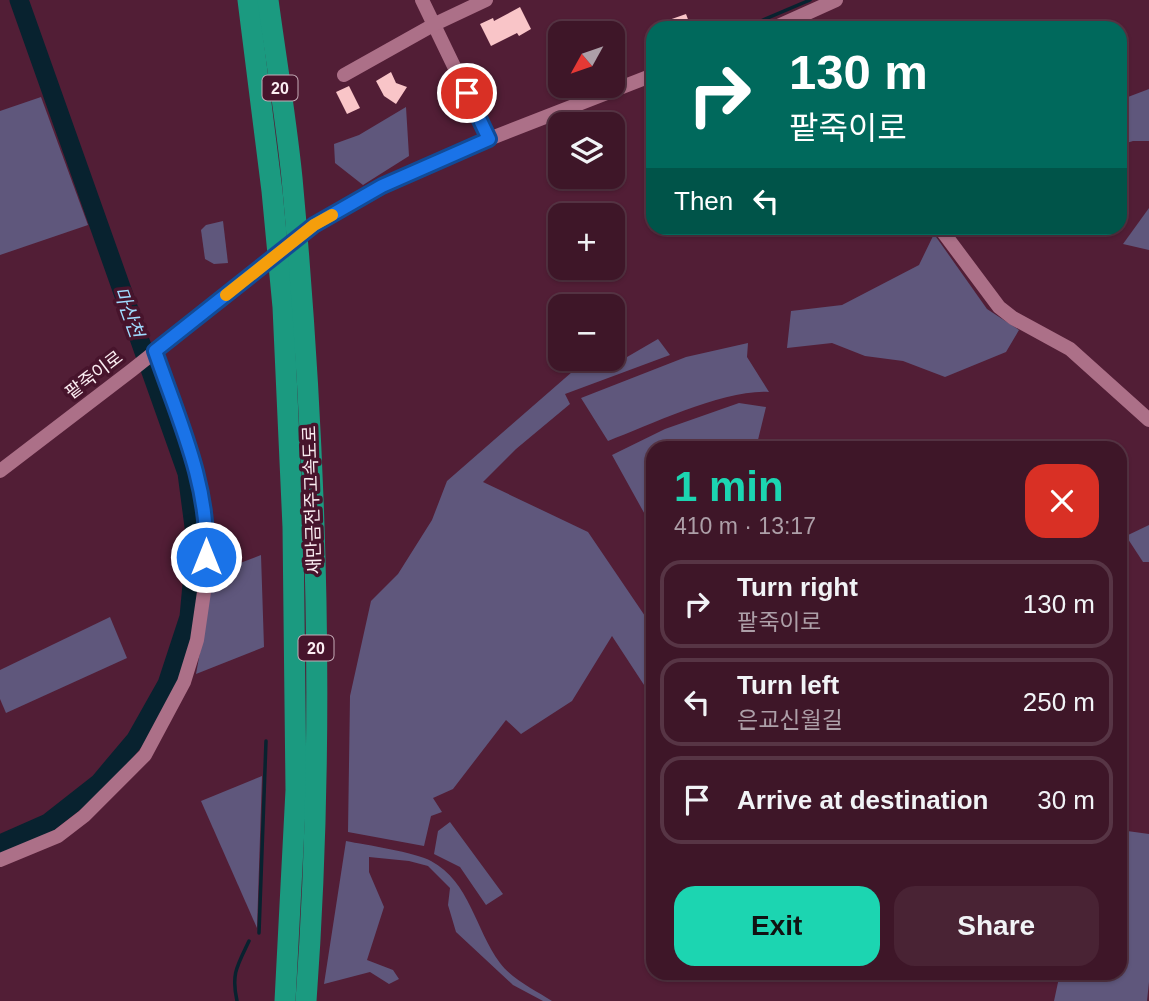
<!DOCTYPE html>
<html lang="en">
<head>
<meta charset="utf-8">
<style>
	:root { --surface:#3e1628; --page:#492334; --text:#f1f3f6; --muted:#ad9fa8; --line:#573545; --accent:#1cd5b1 }
	body { margin:0; font-family:Arial,"Noto Sans KR",sans-serif; background:var(--page); color:var(--text); height:100vh; display:flex; flex-direction:column; font-size:26px; white-space:nowrap }
	* { box-sizing:border-box; margin:0 }
	p { font-size:23px; color:var(--muted) }
	.icon { flex:none; width:38px; height:38px; fill:none; stroke:currentColor; stroke-width:2; stroke-linecap:round; stroke-linejoin:round }
	.map { position:relative; flex:1; overflow:hidden }
	.drawer { position:absolute; left:646px; top:441px; width:481px; height:539px; display:flex; flex-direction:column; background:var(--surface); border-radius:21px; box-shadow:0 2px 5px #0004,0 0 0 2px var(--line) }
	.drawer>* { flex:none }
	.banner { position:absolute; left:646px; top:21px; width:481px; height:214px; border-radius:21px; box-shadow:0 2px 5px #0004,0 0 0 2px var(--line); background:#00695c; color:#fff; overflow:hidden }
	.needle { width:46px; rotate:230deg }
	.tools { position:absolute; left:548px; top:21px; display:grid; gap:14px }
	.tools a { display:grid; place-items:center; width:77px; height:77px; border-radius:14px; background:var(--surface); box-shadow:0 2px 5px #0004,0 0 0 2px var(--line); font-size:35px }
	.pin { position:absolute; display:grid; place-items:center; width:60px; height:60px; color:#fff; margin:-30px; border:4px solid #fff; border-radius:50%; box-shadow:0 2px 7px #0007 }
	.me { position:absolute; width:77px; margin:-38px; rotate:0deg; stroke-linejoin:round; filter:drop-shadow(0 0 5px #0008) }
	.turn { display:flex; align-items:center; gap:24px; height:147px; padding:0 28px; font-size:32px }
	.turn .icon { width:91px; height:91px; stroke-width:2.5 }
	.turn b { display:block; font-size:49px; line-height:60px }
	.then { display:flex; align-items:center; height:66px; padding:0 28px; background:#0003; gap:14px; font-size:26px }
	.round { display:grid; place-items:center; flex:none; width:74px; height:74px; border-radius:21px; background:var(--page) }
	.head { display:flex; align-items:center; justify-content:space-between; height:119px; padding:0 28px }
	h1 { font-size:42px; font-weight:700; line-height:52px; color:var(--accent) }
	.primary-button { display:flex; gap:14px; margin-top:auto; padding:14px 28px }
	.primary-button a { flex:1; height:80px; border-radius:21px; background:var(--accent); color:#111; font-size:28px; font-weight:700; line-height:80px; text-align:center }
	.primary-button a+a { background:var(--page); color:var(--text) }
	ul { padding:0; list-style:none }
	li { display:flex; align-items:center; gap:21px; height:88px; margin:0 14px 10px; padding:0 14px; border:4px solid var(--line); border-radius:21px }
	li div { flex:1 }
	li b { display:block; font-size:26px }
	li em { font-style:normal }
	.map>svg:first-child { display:block }
</style>
</head>
<body>
<div class="map">
<svg width="1149" height="1001" viewBox="0 0 1149 1001">
	<rect width="100%" height="100%" fill="#521e36"/>
	<g fill="#5f577c">
		<path d="M1149 89V141H1133L1120 145V100Z"/>
		<path d="M41 97 88 225 0 255V111Z"/>
		<path d="M406 107 409 156 363 185 335 163 334 144 359 135Z"/>
		<path d="M1149 208V250L1123 244Z"/>
		<path d="M223 221 228 263 214 264 205 259 201 230 206 225Z"/>
		<path d="M934 234 987 309 1019 330 1006 352 945 377 903 361 865 356 832 343 787 348 791 311 842 305 919 265Z"/>
		<path d="M658 339 670 355 565 394 570 404 516 449 483 482 588 532 645 616 653 620V684L646 688 612 636 572 701 521 734 506 720 453 789 433 798 442 812 431 816 424 846 348 832 350 696 371 601 398 574 432 520 447 481 572 372 615 364Z"/>
		<path d="M748 343 747 357 769 392C725 389 650 425 608 441L581 398 686 357Z"/>
		<path d="M739 403 766 407 756 448H653V529L612 455 665 429Z"/>
		<path d="M1149 525V562H1143L1126 536Z"/>
		<path d="M261 555 264 647 196 674 204 630 211 574Z"/>
		<path d="M110 617 127 658 6 713 0 699V670Z"/>
		<path d="M262 776 257 928 201 801Z"/>
		<path d="M450 822 503 894 486 905 460 867 434 854 438 831Z"/>
		<path d="M1120 830 1149 834V982L1147 1001H1054L1060 973H1120Z"/>
		<path d="M346 841C366 845 415 852 431 861 470 882 475 929 500 963 512 979 535 990 552 1001H543L513 985 456 932 448 905 450 888 428 866 409 861 369 857V872L384 907 367 960 393 970 399 979 389 984 370 972 324 984Z"/>
	</g>
	<g fill="none" stroke-linecap="round" stroke-linejoin="round">
		<g stroke="#08222f" stroke-width="3.5">
			<path d="M756 23 810 0"/>
			<path d="M259 933 266 741"/>
			<path d="M237 1001C231 974 237 966 249 941"/>
		</g>
		<path stroke="#08222f" stroke-width="19" d="M0 844 48 823 99 783 136 739 167 684 189 617 196 542 187 473 19 0"/>
	</g>
	<g fill="#f9c5c8">
		<path d="M520 7 531 29 519 36 517 33 491 46 480 24 493 18 494 21Z"/>
		<path d="M686 14 689 22 670 28 666 21Z"/>
		<path d="M391 72 396 83 407 87 396 104 384 96 376 81Z"/>
		<path d="M349 86 360 108 347 114 336 92Z"/>
	</g>
	<g fill="none" stroke-linecap="round" stroke-linejoin="round">
		<g stroke="#ac7088" stroke-width="14">
			<path d="M422 0 489 139"/>
			<path d="M774 28 836 0"/>
			<path d="M344 75 435 24 486 0"/>
			<path d="M940 228 999 307 1013 318 1070 349 1149 420"/>
			<path d="M0 471 132 370 314 225 382 186 489 139 653 75"/>
			<path d="M0 860 58 836 84 816 145 755 184 682 197 640 205 585 208 530 194 462 155 351"/>
		</g>
		<g stroke="#1b9a80" stroke-width="21">
			<path d="M248 0 272 191 283 307 293 527 296 790 285 1001"/>
			<path d="M268 0C276 59 286 119 292 178 317 451 326 727 306 1001"/>
		</g>
	</g>
	<g fill="none" stroke-linecap="round" stroke-linejoin="round">
		<g stroke="#114b97" stroke-width="18">
			<path id="route" d="M206 557C210 486 178 418 155 351L314 225 382 186 489 139 467 93"/>
		</g>
		<use href="#route" stroke="#1a73e8" stroke-width="12"/>
		<path stroke="#f59e0b" stroke-width="12" d="M226 295 314 225 332 215"/>
	</g>
	<g text-anchor="middle" stroke-width="7" stroke-linejoin="round" paint-order="stroke">
		<g fill="#47142c" stroke="#c5acb7" stroke-width="2">
			<rect x="262.5" y="75.5" width="35" height="25" rx="5"/>
			<rect x="298.5" y="635.5" width="35" height="25" rx="5"/>
		</g>
		<g font-size="16" font-weight="bold" fill="#fbedf2">
			<text x="280" y="94">20</text>
			<text x="316" y="654">20</text>
		</g>
		<g font-size="18" fill="#fbedf2" stroke="#47142c">
			<text transform="translate(94 375) rotate(-37)" y="6">팥죽이로</text>
			<text transform="translate(312 500) rotate(-92)" y="6">새만금전주고속도로</text>
		</g>
		<g font-size="19" font-style="italic" fill="#a0dcff" stroke="#47142c">
			<text transform="translate(129 312) rotate(70)" y="7">마산천</text>
		</g>
	</g>
</svg>
<div class="tools">
<a><svg class="needle" viewBox="-14 -14 28 28"><path d="M0-13l5 13h-10z" fill="#e53935"/><path d="M0 13l5-13h-10z" fill="#ad9fa8"/></svg></a>
<a><svg class="icon" aria-label="layers" viewBox="0 0 24 24"><path d="M12 4l9 5-9 5-9-5zM3 14l9 5 9-5"/></svg></a>
<a>+</a>
<a>−</a>
</div>
<div class="pin" style="left:467px;top:93px;background:#d93025"><svg class="icon" aria-label="arrive" viewBox="0 0 24 24"><path d="M6 21V4h12l-3 4 3 4H6"/></svg></div>
<svg class="me" style="left:206px;top:557px" viewBox="-20 -20 40 40"><circle r="17" fill="#1a73e8" stroke="#fff" stroke-width="3"/><path d="M0-11L8 9 0 5-8 9z" fill="#fff"/></svg>
<div class="banner">
<div class="turn"><svg class="icon" aria-label="right" viewBox="0 0 24 24"><path d="M7 20v-9h11M14 6l5 5-5 5"/></svg><div><b>130 m</b>팥죽이로</div></div>
<div class="then">Then<svg class="icon" aria-label="left" viewBox="0 0 24 24"><path d="M17 20v-9H6M10 6l-5 5 5 5"/></svg></div>
</div>
<section class="drawer">
<div class="head"><div><h1>1 min</h1><p>410 m · 13:17</p></div><a class="round" style="background:#d93025;color:#fff"><svg class="icon" aria-label="close" viewBox="0 0 24 24"><path d="M6 6l12 12M18 6L6 18"/></svg></a></div>
<ul>
<li><svg class="icon" aria-label="right" viewBox="0 0 24 24"><path d="M7 20v-9h11M14 6l5 5-5 5"/></svg><div><b>Turn right</b><p>팥죽이로</p></div><em>130 m</em></li>
<li><svg class="icon" aria-label="left" viewBox="0 0 24 24"><path d="M17 20v-9H6M10 6l-5 5 5 5"/></svg><div><b>Turn left</b><p>은교신월길</p></div><em>250 m</em></li>
<li><svg class="icon" aria-label="arrive" viewBox="0 0 24 24"><path d="M6 21V4h12l-3 4 3 4H6"/></svg><div><b>Arrive at destination</b></div><em>30 m</em></li>
</ul>
<div class="primary-button"><a>Exit</a><a>Share</a></div>
</section>
</div>
</body>
</html>
